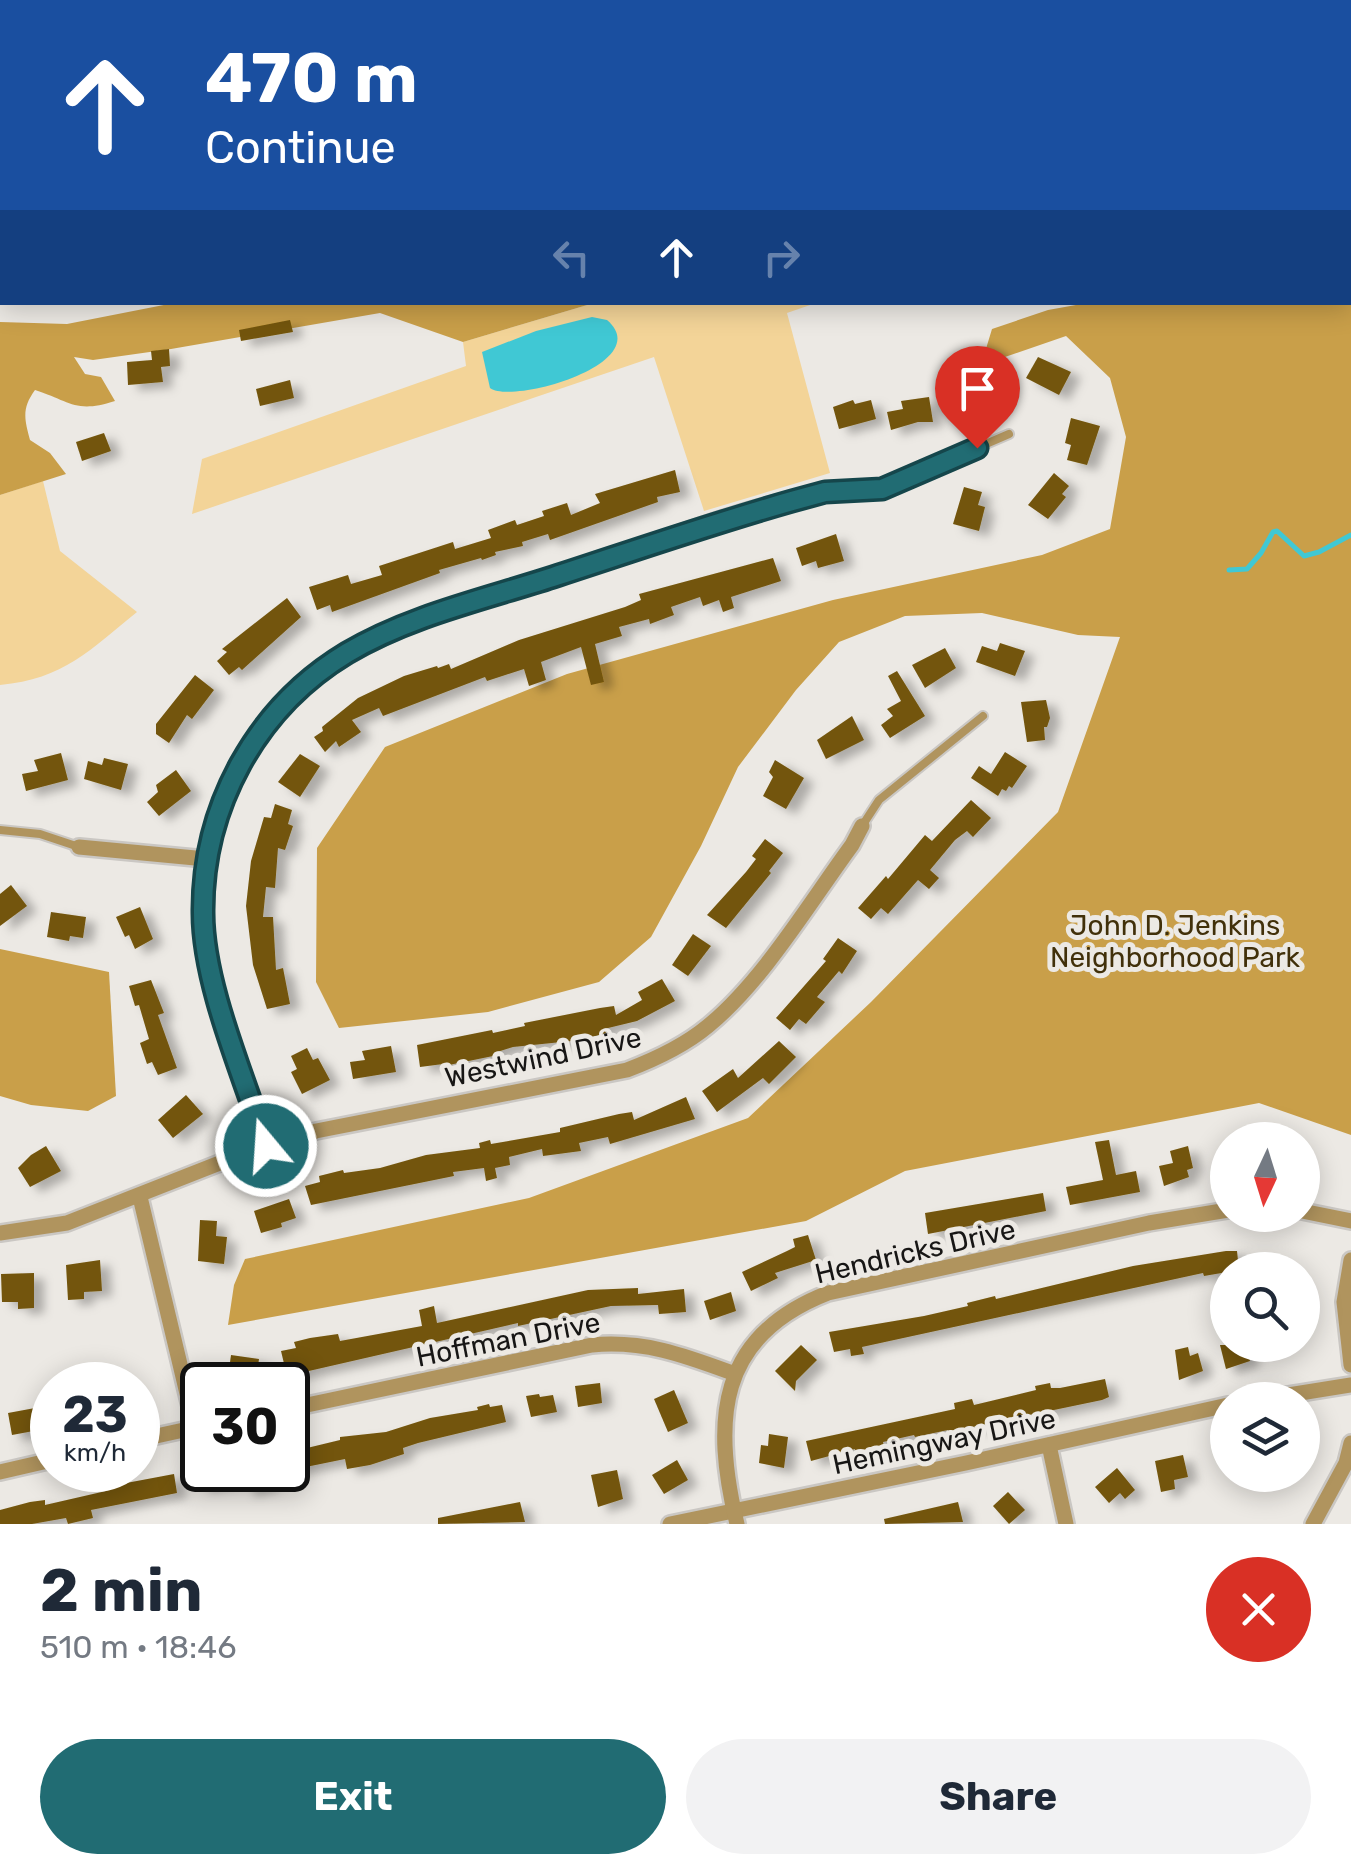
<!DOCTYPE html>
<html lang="en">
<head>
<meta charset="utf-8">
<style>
	:root { --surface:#fff; --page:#f2f2f3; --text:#1f2937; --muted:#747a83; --accent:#216c73 }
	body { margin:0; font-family:Rubik,sans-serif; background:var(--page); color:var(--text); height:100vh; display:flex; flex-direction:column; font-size:38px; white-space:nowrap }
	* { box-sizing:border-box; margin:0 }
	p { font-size:32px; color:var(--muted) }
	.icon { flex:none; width:55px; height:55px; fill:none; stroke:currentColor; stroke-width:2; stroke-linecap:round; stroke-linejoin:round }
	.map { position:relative; height:1524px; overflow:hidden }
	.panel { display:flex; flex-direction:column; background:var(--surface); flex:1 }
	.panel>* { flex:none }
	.guide { position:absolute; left:0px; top:0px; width:1352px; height:305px; box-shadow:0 5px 25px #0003; background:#1a4fa0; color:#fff; overflow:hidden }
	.needle { width:65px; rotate:184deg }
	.fabs { position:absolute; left:1210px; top:1122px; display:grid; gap:20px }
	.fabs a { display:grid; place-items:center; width:110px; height:110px; border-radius:50%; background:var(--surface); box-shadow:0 5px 25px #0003; font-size:50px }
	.speed { position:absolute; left:30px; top:1362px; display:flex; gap:20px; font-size:50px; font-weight:700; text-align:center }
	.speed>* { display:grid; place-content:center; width:130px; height:130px; border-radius:50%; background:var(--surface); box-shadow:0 5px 25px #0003; line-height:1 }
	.speed small { font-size:25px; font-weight:400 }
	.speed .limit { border:5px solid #111; border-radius:15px; background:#fff; color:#111 }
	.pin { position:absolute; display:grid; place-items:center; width:85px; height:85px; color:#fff; margin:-102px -42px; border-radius:50% 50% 50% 0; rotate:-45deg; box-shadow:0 0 10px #0007 }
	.pin .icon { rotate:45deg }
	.me { position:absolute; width:110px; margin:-55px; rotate:342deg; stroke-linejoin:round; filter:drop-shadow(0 0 8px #0008) }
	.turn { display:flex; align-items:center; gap:35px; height:210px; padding:0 40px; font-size:45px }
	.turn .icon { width:130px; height:130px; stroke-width:2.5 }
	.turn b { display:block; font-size:70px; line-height:85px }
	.lanes { display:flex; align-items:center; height:95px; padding:0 40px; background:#0003; justify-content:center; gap:50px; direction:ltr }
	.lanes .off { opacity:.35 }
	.round { display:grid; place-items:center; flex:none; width:105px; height:105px; border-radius:52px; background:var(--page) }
	.head { display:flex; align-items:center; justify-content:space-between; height:170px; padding:0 40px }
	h1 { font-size:60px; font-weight:700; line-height:75px }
	.button { display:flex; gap:20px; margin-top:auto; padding:20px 40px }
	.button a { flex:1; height:115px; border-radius:60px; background:var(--accent); color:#fff; font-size:40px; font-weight:700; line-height:115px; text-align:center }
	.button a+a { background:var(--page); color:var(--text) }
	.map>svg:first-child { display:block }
</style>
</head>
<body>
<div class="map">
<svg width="1351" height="1524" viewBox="0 0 1351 1524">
	<defs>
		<filter id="shadow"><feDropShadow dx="10" dy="5.5" stdDeviation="5" flood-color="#0004"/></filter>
	</defs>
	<rect width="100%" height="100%" fill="#ece9e4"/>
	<g fill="#f3d498">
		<path d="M594 303H816L787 313 830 473 704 511 654 357 192 514 202 459 466 366 463 342Z"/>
		<path d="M43 481 60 551 137 612C90 650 64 679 0 685V495Z"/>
	</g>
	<g fill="#c99f49">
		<path d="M1351 216V1135L1259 1103 905 1171 806 1221 228 1325 234 1285 245 1259 529 1198 748 1118 871 1002 1058 812 1120 637 1078 635 982 613 905 616 839 642 796 690 738 767 701 846 651 937 599 982 488 1012 339 1028 316 982 317 848 385 747 567 674 833 600 1042 555 1110 529 1126 437 1110 378 1066 336 1002 358 985 352 992 329 1048 310 1087 303 1350 302Z"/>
		<path d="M179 302 594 303 463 342 380 313 171 349 93 360 74 357 85 374 101 377 115 401C75 414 70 401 35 390 22 408 24 418 30 440L50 453 66 474 0 495V322L67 324Z"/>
		<path d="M0 949 109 972 116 1096 88 1111 31 1105 0 1096Z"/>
	</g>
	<path fill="#40c8d4" d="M592 317 607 320C657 363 513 405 490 388L482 352 536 331Z"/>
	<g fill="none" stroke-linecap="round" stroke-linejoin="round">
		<path stroke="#40c8d4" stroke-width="5" d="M1229 570 1247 569 1261 553 1273 532 1277 531 1304 556 1319 552 1351 535"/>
	</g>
	<g fill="#73550b" filter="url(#shadow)">
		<path d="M290 320 293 332 241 341 239 330Z"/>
		<path d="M169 349 170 366 161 367 163 382 128 385 127 362 152 360 151 351Z"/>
		<path d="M1038 357 1071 372 1059 395 1026 378Z"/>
		<path d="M955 368 968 370 967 376 991 377 989 399H952Z"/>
		<path d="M290 380 294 398 260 406 256 389Z"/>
		<path d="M929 397 933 422H918L891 430 887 412 903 409 901 401Z"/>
		<path d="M853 400 855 404 871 400 876 419 839 429 833 407Z"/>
		<path d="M1071 418 1100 426 1087 465 1067 460 1071 445 1065 443Z"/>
		<path d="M104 433 111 451 82 461 76 442Z"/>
		<path d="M675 470 680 492 657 497 658 502 550 540 548 534 522 542 523 546 495 552 496 555 482 560 481 558 439 570 440 573 332 612 330 605 317 610 309 587 348 575 351 584 382 575 379 566 453 542 455 549 491 538 488 530 515 520 517 525 544 516 542 511 567 503 571 515 600 503 595 494Z"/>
		<path d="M1054 473 1069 486 1062 494 1066 497 1048 519 1028 505Z"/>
		<path d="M964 487 982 492 978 505 985 507 979 531 953 524Z"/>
		<path d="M836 534 844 561 818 568 816 561 802 566 796 548Z"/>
		<path d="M773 558 781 581 731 597 734 608 723 612 719 600 703 606 700 597 671 607 674 615 650 624 649 619 619 627 622 636 595 644 604 682 591 685 581 647 541 662 546 680 529 686 524 669 487 681 485 677 383 716 379 708 352 720 361 732 339 747 336 741 325 752 314 737 323 731 322 727 358 698 404 676 437 666 438 668 449 664 451 669 519 640 625 607 641 600 639 594Z"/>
		<path d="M287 598 301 617 242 670 239 667 229 675 217 661 227 652 222 649Z"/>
		<path d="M1000 643 1025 651 1015 676 976 662 982 646 997 651Z"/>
		<path d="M945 648 956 668 925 688 912 665Z"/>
		<path d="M897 671 925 716 890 738 881 725 893 716 887 709 901 701 888 676Z"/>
		<path d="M195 675 214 690 192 719 187 715 169 743 156 734V724Z"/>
		<path d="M1046 700 1050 718 1047 727H1044L1045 740 1027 742 1021 702Z"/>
		<path d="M852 716 864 740 826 759 817 740Z"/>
		<path d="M1005 752 1027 766 1012 788 1009 786 1006 791 1002 789 998 796 971 778 979 766 991 774Z"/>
		<path d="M61 753 68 780 26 791 22 774 38 771 34 760Z"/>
		<path d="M300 754 320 766 300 797 278 782Z"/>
		<path d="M104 758 128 764 121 790 84 779 88 761 102 765Z"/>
		<path d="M775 760 804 778 786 809 763 796 773 777 769 772Z"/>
		<path d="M176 770 191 791 159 816 147 802 158 792 156 785Z"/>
		<path d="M971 800 991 818 973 837 967 831 955 840 930 870 939 878 929 889 918 880 888 914 881 908 871 919 858 908 886 876 888 879 925 835 932 841Z"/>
		<path d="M275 804 292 810 288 824 293 826 285 850 278 848 275 888 266 887 263 917H273L276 970 283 968 290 1004 267 1009 253 965 246 906 251 861 264 817 271 818Z"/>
		<path d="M765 839 783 853 769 871 771 873 726 928 707 915 746 872 756 859 752 856Z"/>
		<path d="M11 885 27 906 0 926V894Z"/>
		<path d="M140 907 153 939 135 949 129 935 125 937 116 917Z"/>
		<path d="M51 912 86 917 83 938 70 936 69 941 47 937Z"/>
		<path d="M693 934 711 946 688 976 672 965Z"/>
		<path d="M838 938 857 951 842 974 839 971 817 997 825 1002 806 1024 799 1019 790 1030 776 1018 826 961 823 959Z"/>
		<path d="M662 979 675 1001 637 1021 604 1029 606 1033 581 1040 513 1047 497 1052 498 1055 444 1066 443 1064 420 1067 417 1045 492 1030 493 1033 525 1026 524 1023 600 1008 614 1006 616 1015 642 1000 638 992Z"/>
		<path d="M151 980 164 1013 158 1015 177 1068 158 1075 152 1062 147 1064 140 1043 149 1039 139 1005 135 1006 129 986Z"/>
		<path d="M779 1041 796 1057 769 1084 763 1078 717 1112 702 1091 733 1069 738 1078Z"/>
		<path d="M391 1046 396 1072 353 1079 350 1062 365 1060 362 1051Z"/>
		<path d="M307 1048 313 1060 318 1058 330 1080 302 1094 291 1072 297 1069 291 1056Z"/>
		<path d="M186 1095 203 1114 173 1138 158 1120Z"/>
		<path d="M686 1097 695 1119 610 1144 608 1137 579 1143 581 1151 543 1156 542 1149 509 1157 510 1165 495 1168 497 1178 486 1181 484 1168 453 1172 454 1176 311 1205 305 1186 320 1182 319 1176 343 1170 344 1173 380 1168 426 1155 480 1148 479 1143 490 1140 491 1144 560 1132V1128L619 1114 632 1112 634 1120Z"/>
		<path d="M1109 1140 1116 1175 1136 1171 1140 1192 1070 1205 1066 1187 1103 1180 1095 1142Z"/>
		<path d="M46 1146 61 1171 30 1187 18 1168 31 1155Z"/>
		<path d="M1188 1146 1193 1168 1187 1170 1189 1177 1164 1186 1159 1166 1173 1163 1170 1151Z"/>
		<path d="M1043 1193 1046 1211 928 1234 925 1213Z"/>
		<path d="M289 1199 296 1218 281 1223 282 1227 261 1233 254 1211Z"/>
		<path d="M200 1220 217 1221 216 1236 227 1237 224 1264 198 1261Z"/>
		<path d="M808 1235 816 1260 775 1273 778 1278 751 1291 742 1272 787 1251 795 1247 793 1239Z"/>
		<path d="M1226 1251H1237L1239 1270 1204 1276 1203 1273 862 1347 864 1354 851 1356 850 1349 834 1352 829 1332 924 1316 968 1306 967 1303 995 1296 996 1299 1133 1266Z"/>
		<path d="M100 1260 102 1291 84 1292V1299L68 1300 66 1265Z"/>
		<path d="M34 1273V1308L18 1309V1302H2L1 1274Z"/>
		<path d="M638 1288V1294L684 1289 686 1312 659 1314 658 1305 611 1306 518 1326V1323L287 1376 281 1351 296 1348 294 1342 310 1338 338 1334 340 1341 422 1326 419 1310 434 1306 437 1323 588 1290Z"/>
		<path d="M731 1292 736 1311 710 1320 704 1301Z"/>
		<path d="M801 1345 817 1360 796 1381 795 1391 775 1371Z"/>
		<path d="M1220 1345H1246L1250 1361 1226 1369Z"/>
		<path d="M1188 1347 1190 1356 1198 1353 1203 1371 1179 1380 1175 1350Z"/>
		<path d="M231 1355 259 1359 256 1380 228 1377Z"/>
		<path d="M1105 1379 1109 1397 1102 1400 948 1432V1430L915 1437 914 1435 883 1442 884 1447 856 1453 855 1449 811 1461 806 1441 955 1409 954 1403 972 1399 974 1405 1036 1390 1035 1386 1050 1383 1051 1388H1060Z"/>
		<path d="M600 1383 602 1403 578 1407 575 1386Z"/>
		<path d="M674 1390 688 1423 668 1432 654 1399Z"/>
		<path d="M539 1394 540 1397 553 1395 557 1412 531 1417 526 1396Z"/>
		<path d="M489 1404 490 1407 502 1405 506 1422 418 1443 403 1448 404 1454 370 1465 347 1469 345 1459 291 1470 288 1453 294 1452V1448L307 1445V1448L340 1440V1437L386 1432 430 1418 478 1410 477 1407Z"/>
		<path d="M35 1408 39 1430 12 1435 8 1413Z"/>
		<path d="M769 1434 788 1437 784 1468 759 1463 761 1445 768 1446Z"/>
		<path d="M1183 1455 1188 1477 1174 1480 1175 1489 1161 1492 1155 1461Z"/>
		<path d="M677 1460 688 1480 664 1494 652 1475Z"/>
		<path d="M1117 1468 1135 1490 1125 1499 1120 1493 1109 1503 1095 1487Z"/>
		<path d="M197 1470H266L270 1485 245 1491 242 1479 200 1487Z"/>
		<path d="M617 1470 623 1499 598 1507 591 1475Z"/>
		<path d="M174 1474 177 1493 91 1510 93 1518 68 1524 66 1518 32 1524H0V1510L30 1502 45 1500V1505L106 1491 105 1487Z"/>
		<path d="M1008 1492 1025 1510 1009 1524 993 1506Z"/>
		<path d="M520 1502 525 1522 438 1524V1518Z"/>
		<path d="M958 1502 963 1522 885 1524 884 1519Z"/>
	</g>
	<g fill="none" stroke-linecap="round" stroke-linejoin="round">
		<g stroke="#cac7c3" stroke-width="12">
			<g id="service">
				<path d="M882 489 1009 434"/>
				<path d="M862 826 879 800 983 716"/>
				<path d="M0 830 40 834 79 847"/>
			</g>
		</g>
		<g stroke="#cac7c3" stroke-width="20">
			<g id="minor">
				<path d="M806 0 807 2"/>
				<path d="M988 0V2"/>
				<path d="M249 2 262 0"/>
				<path d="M1179 2 1187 0"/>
				<path d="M0 227 2 228"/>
				<path d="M79 847 206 859"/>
				<path d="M266 1146C245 1082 218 1017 206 950 198 903 204 854 220 808 273 650 433 615 575 570 671 539 780 488 882 489"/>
				<path d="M140 1197 195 1427"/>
				<path d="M1302 1211 1351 1221"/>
				<path d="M0 1233 67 1223 235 1157 316 1131 627 1070C656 1059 684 1046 708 1026 763 981 810 902 852 845L862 826"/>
				<path d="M1351 1260 1344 1302 1351 1365"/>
				<path d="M1256 1400 1351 1385"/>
				<path d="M288 1409 592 1345C645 1340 686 1356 735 1374"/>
				<path d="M138 1440 202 1426"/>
				<path d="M1049 1445 1066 1524"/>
				<path d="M0 1472 52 1460"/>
				<path d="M670 1524 966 1463 1228 1405"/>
				<path d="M737 1524C712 1421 717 1336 828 1293L1149 1223 1228 1210"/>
				<path d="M1313 1524 1346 1463 1351 1443"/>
			</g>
		</g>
		<use href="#service" stroke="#b0945e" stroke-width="8"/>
		<use href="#minor" stroke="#b0945e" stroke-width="15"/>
	</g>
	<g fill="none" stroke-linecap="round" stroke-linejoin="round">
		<g stroke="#15464b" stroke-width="25">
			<path id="route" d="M266 1146C244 1076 203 985 203 913 202 807 256 708 347 653 409 616 485 599 553 577 633 551 711 524 792 501L825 492 882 489 977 448"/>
		</g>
		<use href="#route" stroke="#216c73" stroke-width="18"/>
	</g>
	<g text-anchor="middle" stroke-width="10" stroke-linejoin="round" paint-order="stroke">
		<g font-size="28" fill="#41300a" stroke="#ece9e4">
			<text x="1175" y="935">John D. Jenkins<tspan x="1175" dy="32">Neighborhood Park</tspan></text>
		</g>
		<g font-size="28" fill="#171615" stroke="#ece9e4">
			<text transform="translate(543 1057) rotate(-12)" y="10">Westwind Drive</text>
			<text transform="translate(915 1251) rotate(-13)" y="10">Hendricks Drive</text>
			<text transform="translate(508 1339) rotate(-11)" y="10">Hoffman Drive</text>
			<text transform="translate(944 1441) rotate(-12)" y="10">Hemingway Drive</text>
		</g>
	</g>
</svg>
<div class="fabs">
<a><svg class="needle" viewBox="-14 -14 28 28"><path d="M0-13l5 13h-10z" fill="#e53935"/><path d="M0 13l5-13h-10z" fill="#747a83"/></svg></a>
<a><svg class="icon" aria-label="search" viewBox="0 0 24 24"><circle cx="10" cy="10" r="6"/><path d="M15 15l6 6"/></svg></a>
<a><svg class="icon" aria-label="layers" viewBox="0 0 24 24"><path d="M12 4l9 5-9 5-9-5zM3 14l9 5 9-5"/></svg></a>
</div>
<div class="speed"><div>23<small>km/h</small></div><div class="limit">30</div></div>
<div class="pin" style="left:977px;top:448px;background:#d93025"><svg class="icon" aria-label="arrive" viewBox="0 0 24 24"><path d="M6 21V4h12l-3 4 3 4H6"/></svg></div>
<svg class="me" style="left:266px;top:1146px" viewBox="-20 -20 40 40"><circle r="17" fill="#216c73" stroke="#fff" stroke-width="3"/><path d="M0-11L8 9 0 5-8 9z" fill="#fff"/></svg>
<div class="guide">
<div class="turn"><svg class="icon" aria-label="ahead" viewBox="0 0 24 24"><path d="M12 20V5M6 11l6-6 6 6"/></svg><div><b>470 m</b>Continue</div></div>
<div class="lanes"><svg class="icon off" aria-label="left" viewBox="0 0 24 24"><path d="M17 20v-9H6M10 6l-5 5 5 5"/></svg><svg class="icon" aria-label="ahead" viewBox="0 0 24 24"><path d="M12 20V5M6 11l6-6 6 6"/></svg><svg class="icon off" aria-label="right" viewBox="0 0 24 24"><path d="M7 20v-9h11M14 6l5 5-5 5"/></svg></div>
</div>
</div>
<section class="panel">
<div class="head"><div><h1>2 min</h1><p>510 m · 18:46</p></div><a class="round" style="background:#d93025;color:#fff"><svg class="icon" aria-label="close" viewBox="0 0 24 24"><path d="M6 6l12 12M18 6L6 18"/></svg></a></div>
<div class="button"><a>Exit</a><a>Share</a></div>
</section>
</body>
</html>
